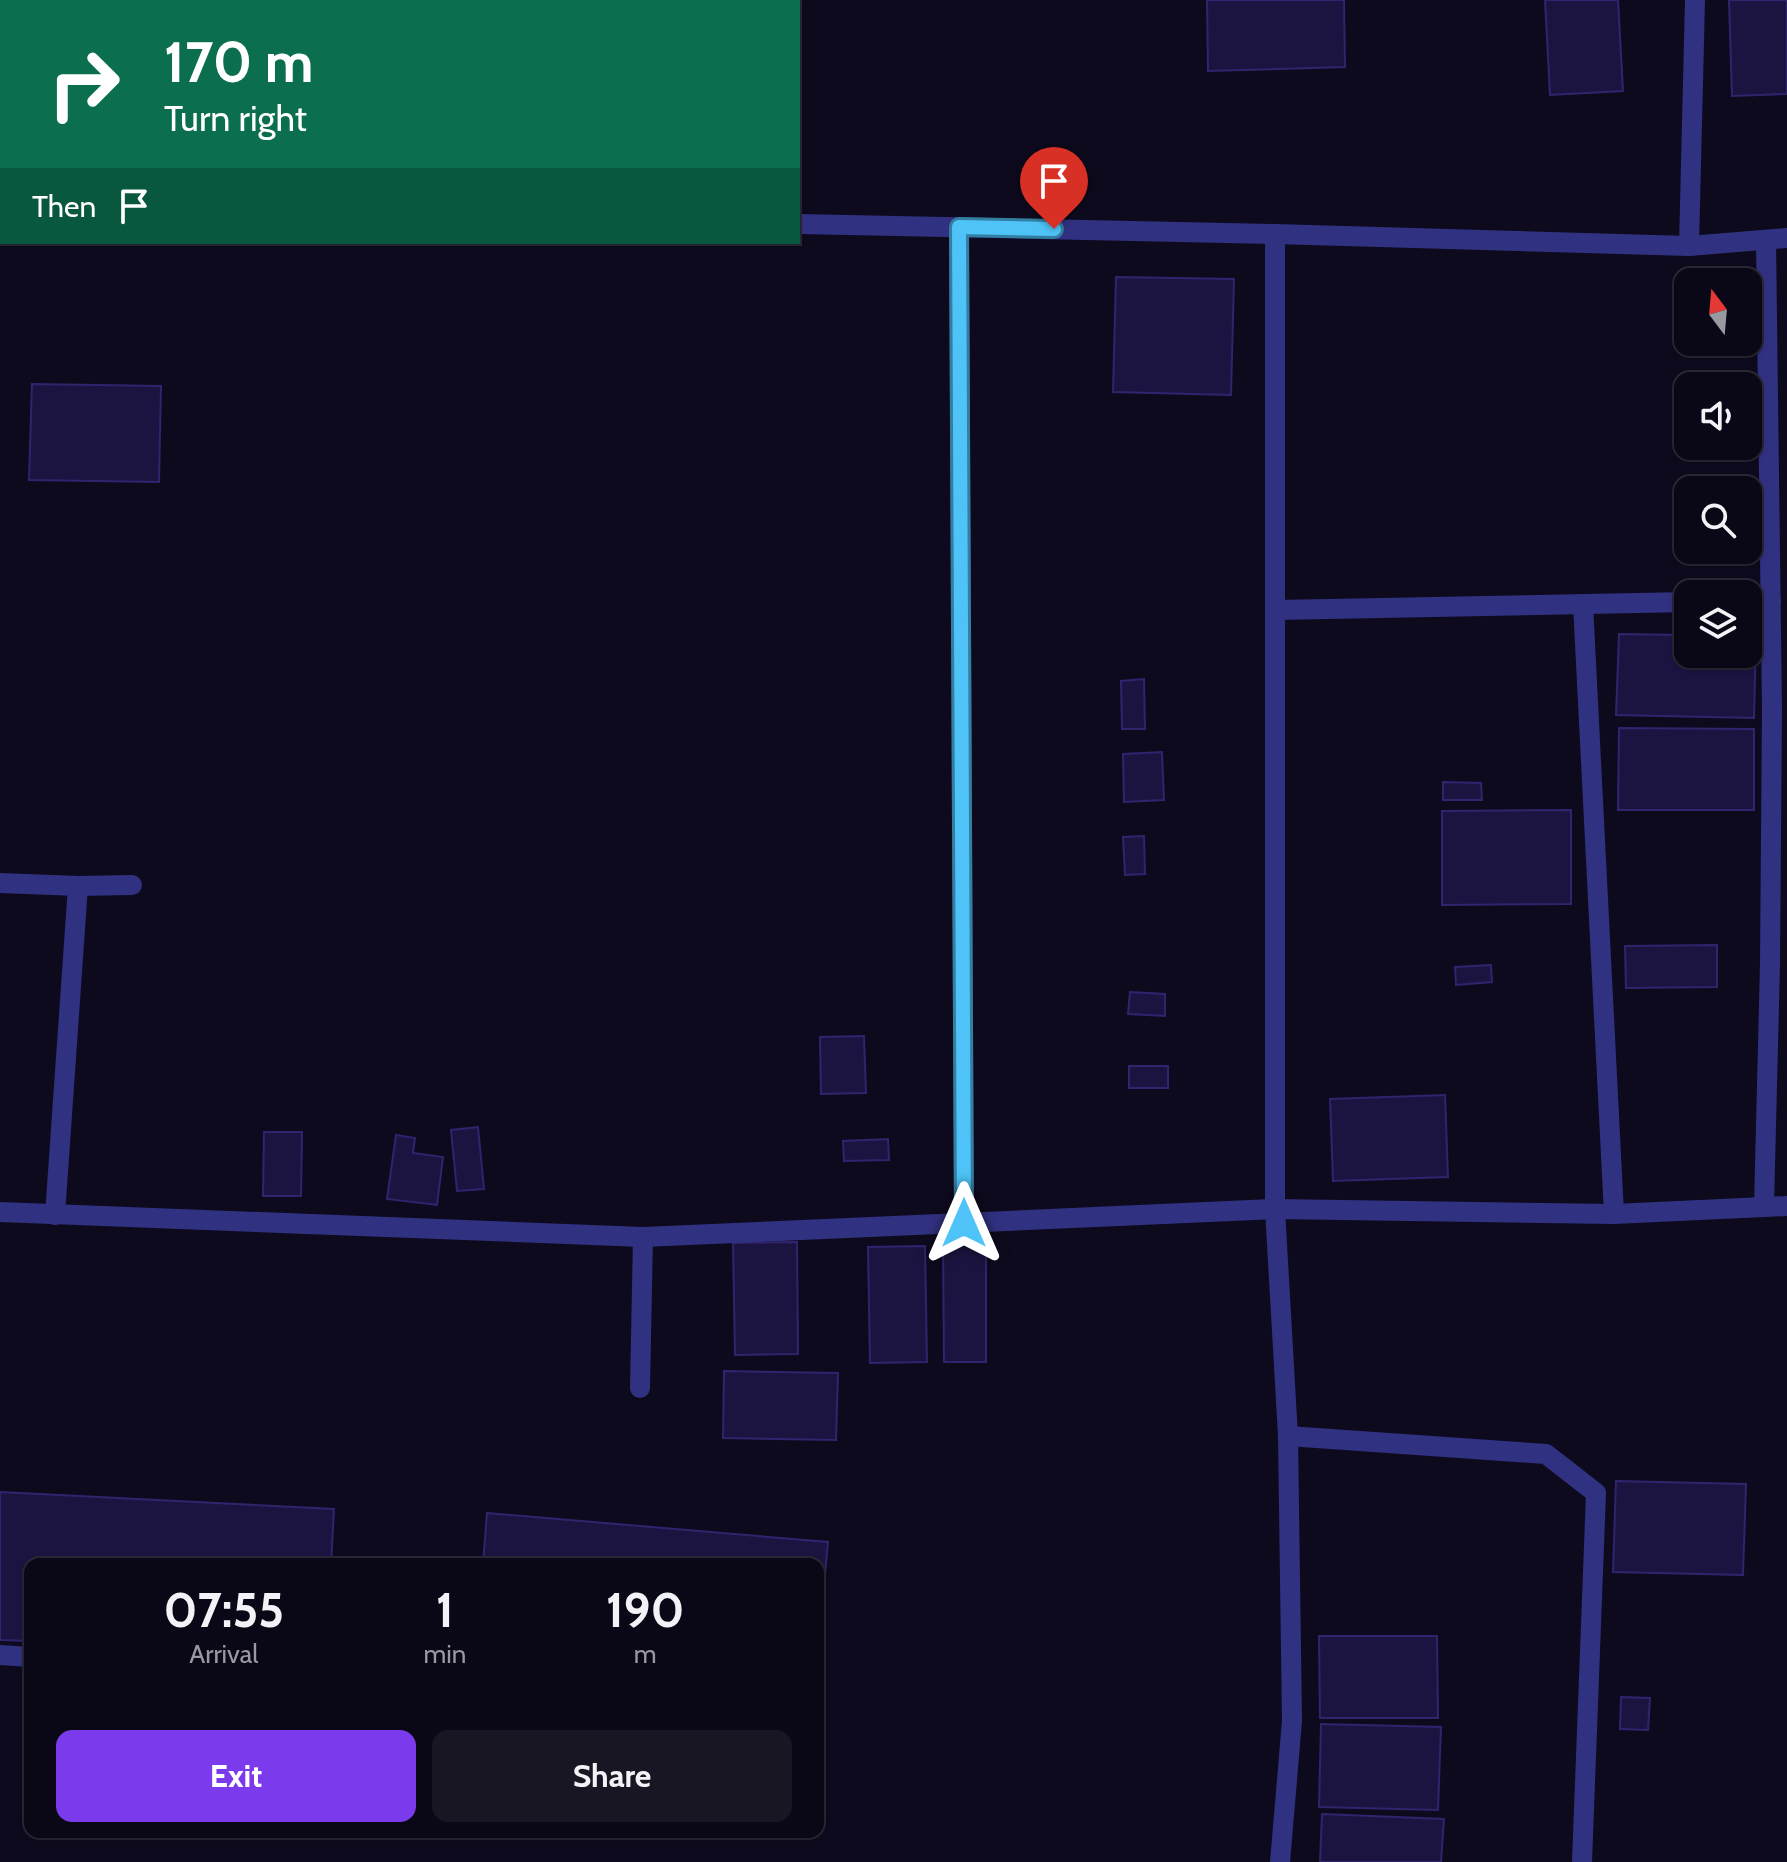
<!DOCTYPE html>
<html lang="en">
<head>
<meta charset="utf-8">
<style>
	:root { --surface:#0a0816; --page:#181623; --text:#f1f3f6; --muted:#999aa1; --line:#2a2935; --accent:#7c3aed }
	body { margin:0; font-family:Cabin,sans-serif; background:var(--page); color:var(--text); height:100vh; display:flex; flex-direction:column; font-size:30px; white-space:nowrap }
	* { box-sizing:border-box; margin:0 }
	p { font-size:26px; color:var(--muted) }
	.icon { flex:none; width:44px; height:44px; fill:none; stroke:currentColor; stroke-width:2; stroke-linecap:round; stroke-linejoin:round }
	.map { position:relative; flex:1; overflow:hidden }
	.panel { position:absolute; left:24px; top:1558px; width:800px; height:280px; display:flex; flex-direction:column; background:var(--surface); border-radius:16px; box-shadow:0 2px 6px #0004,0 0 0 2px var(--line) }
	.panel>* { flex:none }
	.hud { position:absolute; left:0px; top:0px; width:800px; height:244px; box-shadow:0 2px 6px #0004,0 0 0 2px var(--line); background:#0b6e4f; color:#fff; overflow:hidden }
	.needle { width:52px; rotate:344deg }
	.buttons { position:absolute; left:1674px; top:268px; display:grid; gap:16px }
	.buttons a { display:grid; place-items:center; width:88px; height:88px; border-radius:16px; background:var(--surface); box-shadow:0 2px 6px #0004,0 0 0 2px var(--line); font-size:40px }
	.pin { position:absolute; display:grid; place-items:center; width:68px; height:68px; color:#fff; margin:-82px -34px; border-radius:50% 50% 50% 0; rotate:-45deg; box-shadow:0 0 8px #0007 }
	.pin .icon { rotate:45deg }
	.me { position:absolute; width:88px; margin:-44px; rotate:0deg; stroke-linejoin:round; filter:drop-shadow(0 0 6px #0008) }
	.turn { display:flex; align-items:center; gap:28px; height:168px; padding:0 32px; font-size:36px }
	.turn .icon { width:104px; height:104px; stroke-width:2.5 }
	.turn b { display:block; font-size:56px; line-height:68px }
	.then { display:flex; align-items:center; height:76px; padding:0 32px; background:#0003; gap:16px; font-size:30px }
	.eta { display:flex; justify-content:space-evenly; align-items:center; height:136px; text-align:center }
	.eta b { font-size:48px; font-weight:700; line-height:56px }
	.action { display:flex; gap:16px; margin-top:auto; padding:16px 32px }
	.action a { flex:1; height:92px; border-radius:16px; background:var(--accent); color:#fff; font-size:32px; font-weight:700; line-height:92px; text-align:center }
	.action a+a { background:var(--page); color:var(--text) }
	.map>svg:first-child { display:block }
</style>
</head>
<body>
<div class="map">
<svg width="1787" height="1862" viewBox="0 0 1787 1862">
	<rect width="100%" height="100%" fill="#0d0a1e"/>
	<g fill="#1c1440" stroke="#30246e" stroke-width="2">
		<path d="M0 0H552L2 2 0 119Z"/>
		<path d="M1207 0H1344L1345 67 1208 71Z"/>
		<path d="M1545 0H1618L1623 91 1550 95Z"/>
		<path d="M1729 0H1787V94L1732 96Z"/>
		<path d="M1116 277 1234 279 1231 395 1113 392Z"/>
		<path d="M32 384 161 386 159 482 29 480Z"/>
		<path d="M1619 634 1688 635V654H1748V636L1756 637 1754 718 1616 715Z"/>
		<path d="M1144 679 1145 729H1122L1121 681Z"/>
		<path d="M1619 728 1754 729V810H1618Z"/>
		<path d="M1162 752 1164 800 1124 802 1123 754Z"/>
		<path d="M1443 782 1481 783 1482 800H1443Z"/>
		<path d="M1571 810V904L1442 905V811Z"/>
		<path d="M1144 836 1145 874 1125 875 1123 837Z"/>
		<path d="M1717 945V987L1626 988 1625 946Z"/>
		<path d="M1491 965 1492 982 1456 985 1455 967Z"/>
		<path d="M1130 992 1165 994V1016L1128 1014Z"/>
		<path d="M864 1036 866 1093 821 1094 820 1037Z"/>
		<rect x="1129" y="1066" width="39" height="22"/>
		<path d="M1445 1095 1448 1177 1333 1181 1330 1099Z"/>
		<path d="M478 1127 484 1189 457 1191 451 1130Z"/>
		<path d="M264 1132H302L301 1196H263Z"/>
		<path d="M396 1135 415 1138 413 1153 443 1157 437 1205 387 1199Z"/>
		<path d="M888 1139 889 1160 844 1161 843 1141Z"/>
		<path d="M797 1242 798 1354 735 1355 733 1243Z"/>
		<path d="M986 1244V1362H944L943 1245Z"/>
		<path d="M925 1246 927 1362 870 1363 868 1247Z"/>
		<path d="M724 1371 838 1373 836 1440 723 1438Z"/>
		<path d="M1616 1481 1746 1484 1743 1575 1613 1572Z"/>
		<path d="M0 1492 334 1509 331 1564H30V1641L0 1640Z"/>
		<path d="M487 1513 828 1542 818 1649V1564H483Z"/>
		<path d="M1319 1636H1437L1438 1718H1320Z"/>
		<path d="M1621 1697 1650 1698 1648 1730 1620 1729Z"/>
		<path d="M1321 1724 1441 1727 1438 1810 1319 1807Z"/>
		<path d="M1322 1814 1444 1819 1441 1862H1320Z"/>
	</g>
	<g fill="none" stroke-linecap="round" stroke-linejoin="round">
		<g stroke="#313181" stroke-width="20">
			<path d="M0 209H2"/>
			<path d="M798 224 1275 234 1689 246 1787 238"/>
			<path d="M959 227 964 1223"/>
			<path d="M1275 234V1209L1288 1436 1292 1721 1280 1862"/>
			<path d="M1689 246 1695 0"/>
			<path d="M1748 601H1771"/>
			<path d="M1583 604 1614 1214"/>
			<path d="M1275 610 1688 602"/>
			<path d="M0 883 78 886 132 885"/>
			<path d="M1764 1207 1770 964 1772 710 1766 240"/>
			<path d="M0 1212 643 1237 1275 1209 1614 1214 1787 1206"/>
			<path d="M55 1215 78 886"/>
			<path d="M640 1388 643 1237"/>
			<path d="M1288 1436 1546 1454 1596 1493 1582 1862"/>
			<path d="M0 1655 30 1657"/>
		</g>
	</g>
	<g fill="none" stroke-linecap="round" stroke-linejoin="round">
		<g stroke="#337fa1" stroke-width="20">
			<path id="route" d="M964 1223 959 227 1054 229"/>
		</g>
		<use href="#route" stroke="#4fc3f7" stroke-width="14"/>
	</g>
</svg>
<div class="buttons">
<a><svg class="needle" viewBox="-14 -14 28 28"><path d="M0-13l5 13h-10z" fill="#e53935"/><path d="M0 13l5-13h-10z" fill="#999aa1"/></svg></a>
<a><svg class="icon" aria-label="sound" viewBox="0 0 24 24"><path d="M4 9h4l5-4v14l-5-4H4zM17 9q2 3 0 6"/></svg></a>
<a><svg class="icon" aria-label="search" viewBox="0 0 24 24"><circle cx="10" cy="10" r="6"/><path d="M15 15l6 6"/></svg></a>
<a><svg class="icon" aria-label="layers" viewBox="0 0 24 24"><path d="M12 4l9 5-9 5-9-5zM3 14l9 5 9-5"/></svg></a>
</div>
<div class="pin" style="left:1054px;top:229px;background:#d93025"><svg class="icon" aria-label="arrive" viewBox="0 0 24 24"><path d="M6 21V4h12l-3 4 3 4H6"/></svg></div>
<svg class="me" style="left:964px;top:1223px" viewBox="-20 -20 40 40"><path d="M0-17L14 15 0 8-14 15z" fill="#4fc3f7" stroke="#fff" stroke-width="4"/></svg>
<div class="hud">
<div class="turn"><svg class="icon" aria-label="right" viewBox="0 0 24 24"><path d="M7 20v-9h11M14 6l5 5-5 5"/></svg><div><b>170 m</b>Turn right</div></div>
<div class="then">Then<svg class="icon" aria-label="arrive" viewBox="0 0 24 24"><path d="M6 21V4h12l-3 4 3 4H6"/></svg></div>
</div>
<section class="panel">
<div class="eta">
<div><b>07:55</b><p>Arrival</p></div>
<div><b>1</b><p>min</p></div>
<div><b>190</b><p>m</p></div>
</div>
<div class="action"><a>Exit</a><a>Share</a></div>
</section>
</div>
</body>
</html>
